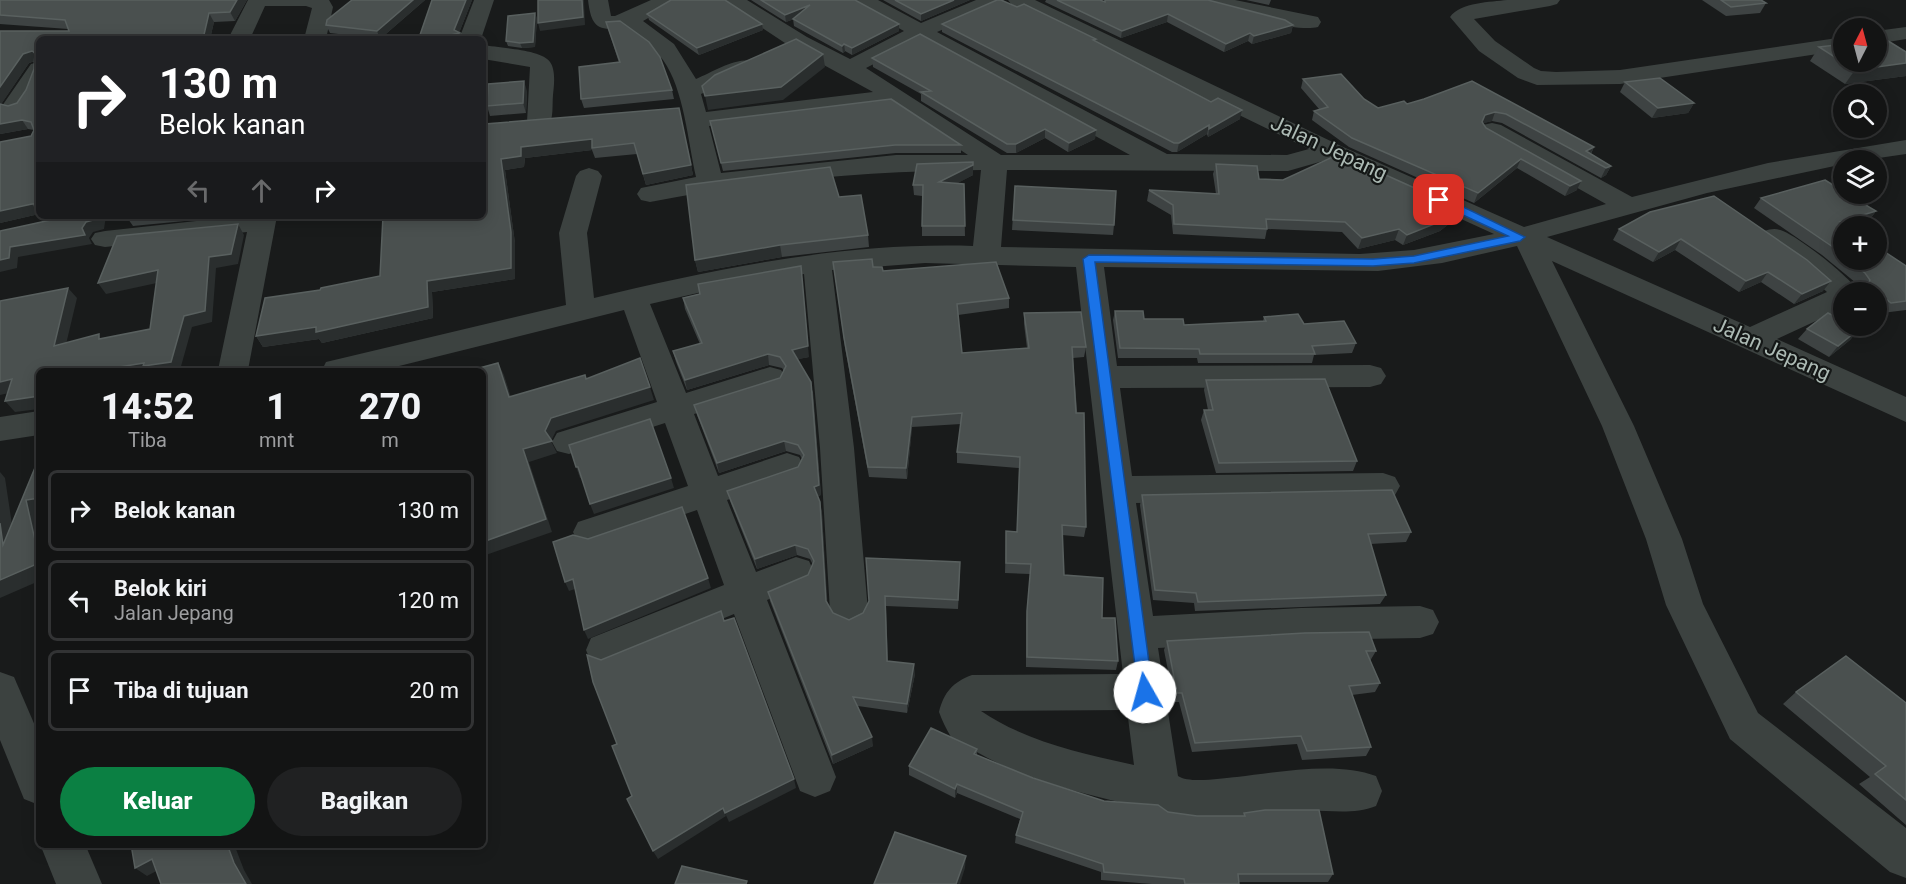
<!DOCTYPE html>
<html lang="id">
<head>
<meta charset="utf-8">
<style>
	:root { --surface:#131414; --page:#202122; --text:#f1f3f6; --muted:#9d9ea0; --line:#323334; --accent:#0b8043 }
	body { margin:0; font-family:Roboto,sans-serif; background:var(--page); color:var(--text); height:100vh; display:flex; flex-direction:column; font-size:22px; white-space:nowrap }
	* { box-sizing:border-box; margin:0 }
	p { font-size:20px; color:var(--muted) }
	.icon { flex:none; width:33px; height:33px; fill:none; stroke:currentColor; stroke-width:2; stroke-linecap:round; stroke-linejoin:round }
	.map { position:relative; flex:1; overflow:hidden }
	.side { position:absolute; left:36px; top:368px; width:450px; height:480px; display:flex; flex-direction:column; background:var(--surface); border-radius:9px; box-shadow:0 3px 15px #0003,0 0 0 2px var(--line) }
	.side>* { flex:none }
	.hud { position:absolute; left:36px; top:36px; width:450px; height:183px; border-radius:9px; box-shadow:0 3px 15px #0003,0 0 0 2px var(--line); background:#202124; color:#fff; overflow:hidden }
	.needle { width:39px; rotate:6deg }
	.controls { position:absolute; left:1833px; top:18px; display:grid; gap:12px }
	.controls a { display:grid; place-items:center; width:54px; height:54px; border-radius:50%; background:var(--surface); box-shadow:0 3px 15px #0003,0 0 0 2px var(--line); font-size:30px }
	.pin { position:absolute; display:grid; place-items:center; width:51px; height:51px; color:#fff; margin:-26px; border-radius:12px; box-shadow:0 3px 9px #0006 }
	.me { position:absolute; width:66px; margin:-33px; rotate:353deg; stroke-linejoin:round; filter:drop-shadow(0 0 4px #0008) }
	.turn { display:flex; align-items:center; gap:21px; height:126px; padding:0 24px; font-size:27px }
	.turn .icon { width:78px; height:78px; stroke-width:2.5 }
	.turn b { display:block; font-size:42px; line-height:51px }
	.lanes { display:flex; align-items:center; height:57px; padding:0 24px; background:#0003; justify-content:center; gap:30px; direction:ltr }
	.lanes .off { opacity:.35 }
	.eta { display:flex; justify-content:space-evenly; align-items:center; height:102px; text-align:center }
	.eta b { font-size:36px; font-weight:800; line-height:42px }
	.button { display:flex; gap:12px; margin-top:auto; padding:12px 24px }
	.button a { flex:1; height:69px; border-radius:36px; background:var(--accent); color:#fff; font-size:24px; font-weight:800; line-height:69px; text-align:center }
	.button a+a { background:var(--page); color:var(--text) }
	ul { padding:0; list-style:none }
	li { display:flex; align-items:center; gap:18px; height:81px; margin:0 12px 9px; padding:0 12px; border:3px solid var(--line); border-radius:9px }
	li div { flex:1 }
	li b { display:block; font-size:22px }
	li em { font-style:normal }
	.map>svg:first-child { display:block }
</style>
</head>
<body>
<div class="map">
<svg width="1906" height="884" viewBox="0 0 1906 884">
	<rect width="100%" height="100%" fill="#191b1b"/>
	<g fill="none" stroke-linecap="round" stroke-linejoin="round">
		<g fill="#3c4240" fill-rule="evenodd">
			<path d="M248 0H329L333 7 326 39H304L312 8 306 6H265L250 39H228Z"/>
			<path d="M474 0H494L481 39H459Z"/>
			<path d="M588 0H608L611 16H615L651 0H676L673 4 643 21 674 44 696 79C713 72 736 57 754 61L757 66 754 71 701 94 706 112 873 92 791 47 726 4 723 0H747L807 37 850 59 904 31 855 4 852 0H878L921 23 976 0H1004L1001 4 937 32 1167 154 1287 155 1309 149 1011 4 1008 0H1035L1341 146 1524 227 1606 204 1483 135 1480 130 1483 125 1492 123 1501 125 1632 197 1768 163 1906 140V154L1865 160H1844V164L1707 193 1547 237 1750 327 1827 292 1801 269 1764 243 1760 237 1764 231C1771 229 1776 228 1783 231 1800 238 1849 276 1859 292H1844V308L1777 339 1906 397V422L1552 261 1634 426 1682 539 1703 604 1758 713 1906 828V878L1890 872 1730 739 1666 605 1646 539 1602 426 1517 246 1442 263 1378 271 1104 267 1117 366 1370 365 1381 368 1386 376 1381 384 1370 387 1120 388 1132 476 1383 473 1395 477 1400 486 1395 495 1383 499 1136 503 1153 616 1301 608 1420 606 1433 610 1439 622 1433 634 1420 638 1301 640 1158 648 1178 776C1190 784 1222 778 1237 777 1279 772 1337 761 1376 776L1382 791 1376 806C1351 816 1325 809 1298 811 1259 814 1218 826 1179 821 1164 819 1155 808 1140 807 1083 793 1026 781 975 751 968 747 957 743 951 737 946 729 942 720 939 712 944 692 953 682 972 675L1123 674 1076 267 925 263 832 270 854 448 868 611 862 622 849 627 836 622 830 611 820 448 804 274 702 292 650 304 686 393 770 367 781 370 786 378 781 386 694 414 718 476 787 453 799 457 804 466 799 475 727 500 756 572 796 557 809 561 814 572 809 583 767 600 836 777 830 791 815 797 800 791 734 614 605 667 591 662 586 650 591 638 724 585 697 510 591 546 578 542 573 532 578 522 688 486 665 423 569 454 557 451 552 442 557 433 657 402 624 310 383 370H322L326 362 566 305 559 233 576 176 580 171 589 168 598 171 602 176 587 233 594 298C718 268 845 242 973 246L981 170C871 171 759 180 650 202L641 200 637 194 641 188 696 177C688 142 684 89 663 60 653 46 638 36 623 27 596 33 591 24 588 0ZM920 40 1130 155H1001L866 68ZM892 104 968 155H896L721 173 709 126ZM1330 159 1494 234 1414 250 1360 254 1001 247 1007 170 1288 171ZM1127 710 1134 765C1081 753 1027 742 981 711Z"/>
			<path d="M1199 0H1235L1318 17 1321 22 1318 27C1292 33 1229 11 1202 4Z"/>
			<path d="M1507 0H1560L1557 4 1550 6 1474 19 1495 41 1534 68 1541 71 1556 72 1620 70 1844 37V50L1620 84 1537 85 1518 78 1479 51 1450 17C1461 2 1491 2 1507 0Z"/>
			<path d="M1906 27V39L1876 44V31Z"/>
			<path d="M483 45C499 48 542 49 550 62 556 70 554 86 553 95 552 106 554 118 548 127L539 129 530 127 527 122 530 67 483 59Z"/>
			<path d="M39 62C39 88 37 90 22 111L14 113 6 111 2 106 31 64Z"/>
			<path d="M242 216H277L248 370H218L247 232 105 247 95 245 91 239 95 233 105 231Z"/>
			<path d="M39 411V435L0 441V417Z"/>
			<path d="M0 672 14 677 39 735V805L24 799 0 740Z"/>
			<path d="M40 844H85L102 884H56Z"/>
		</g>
	</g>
	<g fill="#3e4343" fill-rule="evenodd">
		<path d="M0 0H247L235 21 214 22 210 39H39V214L0 223 31 136 34 130 28 129 0 134V31H69L68 29 0 24ZM35 61 34 69 26 90 17 103 8 106 1 104 29 63Z"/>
		<path d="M352 0H425L380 39 330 33 326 25Z"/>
		<path d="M432 0H472L459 33 462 39H422L420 35Z"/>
		<path d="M751 0H855L899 31 852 55 845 51 843 53 794 26 793 19H794L786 22Z"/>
		<path d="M883 0H970L921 21Z"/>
		<path d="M1046 0H1100L1105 2 1293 25 1291 33 1252 44 1248 41 1224 52 1167 22 1121 38 1045 2Z"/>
		<path d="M1246 0H1271L1269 5Z"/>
		<path d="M1702 0H1761L1766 3 1760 13 1726 16Z"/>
		<path d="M647 14 762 24 763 30 699 55 649 20Z"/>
		<path d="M537 18 535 47 522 48 508 46 506 41Z"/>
		<path d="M606 22 672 90 674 99 584 108 581 99 619 63Z"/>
		<path d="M942 24 1096 39V42L1240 119 1208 137 1207 134 1177 152H1172L942 32Z"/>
		<path d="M1819 47 1906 52V76L1845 84 1810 61Z"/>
		<path d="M872 58 1096 130 1095 139 1068 152 1045 138 1016 153H1007L921 101V94L873 67Z"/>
		<path d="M1303 79 1364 99 1378 108 1407 104 1424 99 1472 81 1594 147 1591 154 1611 166 1606 175 1601 178 1502 123 1492 121 1483 123 1486 128 1577 190 1565 196 1517 168 1474 203 1349 147 1312 120 1314 111 1319 109 1301 88Z"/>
		<path d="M1625 82 1694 103 1688 113 1652 118 1620 92Z"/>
		<path d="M527 91 526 113 490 116 487 106Z"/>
		<path d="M679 108 693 175 646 185 637 154 595 158 592 150 525 158 524 167 505 170 515 243V279L432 292 433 318 322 343 319 339 263 347 256 336 320 290 380 276 483 216V145Z"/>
		<path d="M710 121 961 145V153H896L723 171Z"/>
		<path d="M973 162V175L957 183 964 184 965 236H922V196L914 195 913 185Z"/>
		<path d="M1216 164 1259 179 1455 219 1440 231 1403 245 1395 240 1358 249 1342 232 1267 229 1265 239 1173 234 1171 215 1147 201 1149 190 1216 194 1213 174Z"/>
		<path d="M1015 186 1114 225 1113 235 1012 230Z"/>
		<path d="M839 197 868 235 869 247 782 257 698 272 695 260Z"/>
		<path d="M1761 198 1876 211 1868 222 1844 226V260H1876L1906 266V310L1882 313 1876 309V292H1860L1861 291 1856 283 1822 255 1754 208Z"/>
		<path d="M1650 212 1823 291 1794 304 1761 282 1739 292 1675 250 1653 262 1613 240 1619 229Z"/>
		<path d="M126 216H236L133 226Z"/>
		<path d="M833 262 873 267 883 271 1009 298V308L958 315 962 353 1027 348 1024 324V313L1086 347 1084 357 1073 358 1086 527 1084 537 1062 535 1064 575 1102 618 1118 661 1116 670 1026 667V621L1030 574 1005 573 1006 531 1017 532 1019 468 957 463V452L961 424 912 427 907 479 869 477 845 348Z"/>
		<path d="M683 298 809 357 798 359 813 392 821 495 818 496 822 513 827 603 833 613 849 620 863 613 869 601 960 572 958 609 886 606 888 661 915 674 907 713 858 706 873 746 833 764 770 601 768 592 808 575 813 565 810 559 797 555 757 569 730 501 727 491 798 467 802 459 800 455 786 451 719 473 697 415 694 405 780 378 784 371 782 368 769 365 687 390 676 362 673 351 700 344 685 309Z"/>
		<path d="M1115 311 1144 319 1184 325 1263 321 1264 317 1304 324 1356 343 1352 353 1314 355 1312 363H1198L1197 358H1118L1113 320Z"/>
		<path d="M1807 329H1859L1850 340 1829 357 1798 339Z"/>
		<path d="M1206 380 1357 461 1353 471 1216 473 1201 420 1204 410H1208L1204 390Z"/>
		<path d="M1142 495 1411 532 1406 542 1370 544 1386 595 1380 604 1195 611 1194 603 1153 600 1140 505Z"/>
		<path d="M1167 641 1376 651 1370 661 1380 683 1375 692 1352 695 1371 747 1366 756 1302 760 1297 744 1192 752 1179 702H1174L1164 650Z"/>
		<path d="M1796 692 1906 703V825L1859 784 1870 777 1783 704Z"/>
		<path d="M977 749V755L1033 778 1104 801 1168 812 1197 816H1243L1244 813 1333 874 1328 882H1239V884H1152L1101 880V872L1015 843 1016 835 1020 819 957 793 955 798 909 775V766Z"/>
	</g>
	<g fill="#2a2e2e">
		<path d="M237 0H247L235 21 230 12Z"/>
		<path d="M413 0H425L380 39 377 31Z"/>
		<path d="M466 0H472L459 33H460L462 39H450Z"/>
		<path d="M582 0H584L585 25 540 31 538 23Z"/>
		<path d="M954 0H970L921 21V14Z"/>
		<path d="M810 5 811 12 786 22 785 15Z"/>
		<path d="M209 13 214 22 210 39H203Z"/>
		<path d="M535 13 537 18 535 47 522 48 520 43Z"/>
		<path d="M1168 14 1167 22 1121 38 1122 31Z"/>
		<path d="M762 24 763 30 699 55 697 48Z"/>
		<path d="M899 24V31L852 55V48Z"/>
		<path d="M1293 25 1291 33 1252 44 1254 36Z"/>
		<path d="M1250 33 1248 41 1224 52 1226 44Z"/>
		<path d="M844 44 845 51 843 53 842 46Z"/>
		<path d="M32 51 38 60 29 63 0 106V87L23 54Z"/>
		<path d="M823 54 825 67 783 100 708 110 705 96Z"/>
		<path d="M1906 63V76L1845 84 1855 70Z"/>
		<path d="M524 81 527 91 526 113 523 103Z"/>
		<path d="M1694 103 1688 113 1652 118 1658 108Z"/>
		<path d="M1242 110 1240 119 1208 137 1209 129Z"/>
		<path d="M1495 112 1492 121 1481 124 1485 115Z"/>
		<path d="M22 120 28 129 0 134V124Z"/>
		<path d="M1209 125 1207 134 1177 152 1179 143Z"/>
		<path d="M1045 129V138L1016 153V144Z"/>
		<path d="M1096 130 1095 139 1068 152 1069 143Z"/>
		<path d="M592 139V150L525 158 524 167 505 170 515 243V279L432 292 433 318 322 343 319 339 263 347 256 336 427 281 501 159 521 147Z"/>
		<path d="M1594 147 1589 156 1586 151Z"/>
		<path d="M1521 159 1517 168 1474 203 1478 193Z"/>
		<path d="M691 165 693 175 646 185 643 174Z"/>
		<path d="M973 165V175L939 193V182Z"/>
		<path d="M1611 166 1606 175 1601 178 1606 168Z"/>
		<path d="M1581 181 1577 190 1565 196 1570 186Z"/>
		<path d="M32 204 39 214 0 223V211Z"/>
		<path d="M1459 208 1455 219 1440 231 1403 245 1407 235Z"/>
		<path d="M1876 211 1868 222 1852 226H1844L1840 222Z"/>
		<path d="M98 216H106L104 229 93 232 89 238 92 244 18 257 17 268 0 272V260L10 247 82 228 86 222Z"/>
		<path d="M238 224 244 235 238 264 216 268 212 322 192 327 180 370H101L184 316 209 257Z"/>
		<path d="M1399 229 1395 240 1358 249 1362 238Z"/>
		<path d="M1681 239 1675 250 1653 262 1659 252Z"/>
		<path d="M780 245 782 257 698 272 695 260Z"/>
		<path d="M158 270 166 281 106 294 98 283Z"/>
		<path d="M1768 272 1761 282 1739 292 1746 281Z"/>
		<path d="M802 277 809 357 794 360 792 350Z"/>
		<path d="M1831 281 1823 291 1794 304 1802 294Z"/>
		<path d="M68 288 77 298 63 357 54 346Z"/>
		<path d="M1859 329 1850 340 1829 357 1838 346Z"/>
		<path d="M768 354 769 365 687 390 685 380Z"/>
		<path d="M498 363 504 375 515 410 509 397Z"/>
		<path d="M12 379 22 390 0 395V382Z"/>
		<path d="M811 382 821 495 815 497 814 487Z"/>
		<path d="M650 387 654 400 556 431 551 441 557 453 529 462 552 532 483 556V542L523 449 545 431 551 418Z"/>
		<path d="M39 396V409L15 412 5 401Z"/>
		<path d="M912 417V427L907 479 906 468Z"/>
		<path d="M784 441 786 451 719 473 717 463Z"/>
		<path d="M576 467H578L583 477 580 478Z"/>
		<path d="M0 472 5 478 17 558 3 545 0 523Z"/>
		<path d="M671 478 674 488 594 514 590 504Z"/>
		<path d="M39 498V558L26 500Z"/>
		<path d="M820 502 822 513 828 611 826 601Z"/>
		<path d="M795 545 797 555 757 569 755 559Z"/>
		<path d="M39 563V581L0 598V580Z"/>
		<path d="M708 578 711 588 588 639 584 630Z"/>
		<path d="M573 579 578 588 569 591 565 582Z"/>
		<path d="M914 664 915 674 907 713V704Z"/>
		<path d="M872 737 873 746 833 764 832 755Z"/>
		<path d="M794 779 796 788 729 822 725 813Z"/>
		<path d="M957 784V793L955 798V789Z"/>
		<path d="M723 808 726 816 658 859 653 851Z"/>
		<path d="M227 844H234L244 870 252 884H246L234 863Z"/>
		<path d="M966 856 965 868 960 884H956Z"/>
		<path d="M152 859 164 867 147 876 135 868Z"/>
	</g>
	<g fill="#4a504f" stroke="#59605f" stroke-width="1.5">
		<path d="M0 0H237L230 12 209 13 203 39H39V204H32L0 211V142L31 136 34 130 31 122 22 120 0 124V104L8 106 17 103 26 90 34 69 35 53 32 51 23 54 0 87V31H69L65 20 0 15Z"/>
		<path d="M352 0H413L377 31 326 25 327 20Z"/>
		<path d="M432 0H466L454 30 460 33 451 35 450 39 420 35Z"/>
		<path d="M538 0H582L583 17 538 23Z"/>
		<path d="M671 0H725L762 24 697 48 647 14Z"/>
		<path d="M761 0H855L899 24 852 48 844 44 842 46 793 19 810 5 785 15Z"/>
		<path d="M895 0H954L921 14Z"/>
		<path d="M997 0H1001L1017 7 1024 4 1096 39 1093 40 1211 102 1218 98 1242 110 1209 129V125L1179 143H1174L942 24Z"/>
		<path d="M1057 0H1100L1105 2V0H1208L1285 20 1293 25 1254 36 1250 33 1226 44 1168 14 1122 31Z"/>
		<path d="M1721 0H1761L1766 3 1731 7Z"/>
		<path d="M535 13 533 42 520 43 506 41 508 16Z"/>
		<path d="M620 21 649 42 660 57 672 90 581 99 579 67 620 62 606 22Z"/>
		<path d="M920 34 1096 130 1069 143 1045 129 1016 144H1007L921 92 931 91 872 58Z"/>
		<path d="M796 39 823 54 781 87 705 96 702 86 715 75Z"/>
		<path d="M1885 39 1906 52V63L1855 70 1819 47 1844 44V62H1876V40Z"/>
		<path d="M1341 74 1364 99 1378 108 1404 101 1407 104 1424 99 1472 81 1594 147 1586 151 1611 166 1606 168 1506 114 1495 112 1485 115 1482 122 1486 128 1581 181 1570 186 1521 159 1478 193 1352 138 1314 111 1328 107 1303 79Z"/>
		<path d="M1660 78 1694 103 1658 108 1625 82Z"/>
		<path d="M524 81 523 103 487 106 488 84Z"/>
		<path d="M891 99 961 145H895L721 163 710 121Z"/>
		<path d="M679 108 691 165 643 174 634 143 592 148V139L521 147V156L501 159 511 232V268L427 281 428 307 316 332V327L256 336 265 298 320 290 321 288 380 276 383 216H483V145L485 124Z"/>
		<path d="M1339 154 1459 208 1444 220 1407 235 1399 229 1362 238 1345 222 1266 219 1267 229 1174 224 1173 205 1149 190 1219 194 1216 164 1257 166 1259 179 1283 180Z"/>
		<path d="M973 162V165L939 182 964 184 965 226H922L923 185H913L917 164Z"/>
		<path d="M830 167 839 197 861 195 868 235 780 245 695 260 686 185Z"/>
		<path d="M1825 180 1844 192V194H1847L1876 211 1840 222 1846 226H1844V255L1830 245 1761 198Z"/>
		<path d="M1015 186 1116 191 1114 225 1013 220Z"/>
		<path d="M1714 196 1807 260 1831 281 1802 294 1768 272 1746 281 1681 239 1659 252 1619 229 1650 212Z"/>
		<path d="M69 216H98L97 219 86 222 82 228 85 235 10 247 9 258 0 260V231Z"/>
		<path d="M238 224 231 254 209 257 205 311 184 316 171 362 143 366 144 363 101 370H39V396L5 401 12 379 0 382V301L68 288 54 346 99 334V339L150 329 158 270 98 283 117 236Z"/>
		<path d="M1876 246 1906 266V301L1891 303 1868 284 1870 280 1865 273 1848 260H1876Z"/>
		<path d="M872 259 873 267H882L883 271 996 262 1009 298 957 304 962 353 1029 348 1024 313 1081 312 1086 347H1072L1076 413H1084L1086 527 1062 525 1064 575 1103 578 1102 618H1115L1118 661 1027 657V611L1031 564 1006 563V531L1017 532 1020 457 957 452 962 413 912 417 906 468 868 467 844 338 833 262Z"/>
		<path d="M801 266 808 346 792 350 811 382 819 485 814 487 820 502 826 601 833 613 849 620 863 613 869 601 866 558 960 562 958 600 885 596 887 661 914 664 907 704 853 697 872 737 832 755 768 592 808 575 814 561 808 549 795 545 755 559 727 491 798 467 804 455 798 445 784 441 717 463 694 405 780 378 786 366 780 357 768 354 685 380 673 351 702 343 683 298 700 294 698 284Z"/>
		<path d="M1115 311H1143L1144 319H1183L1184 325 1266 321 1264 317 1298 314 1304 324 1344 321 1356 343 1312 346 1315 354H1200L1199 349 1120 348Z"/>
		<path d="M1828 313 1844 321V326H1852L1859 329 1838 346 1807 329Z"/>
		<path d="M640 358 650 387 551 418 545 431 552 441 523 449 546 519 483 542V370H472L498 363 509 397 585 375 586 379Z"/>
		<path d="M1325 379 1357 461 1219 463 1204 410H1213L1206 380Z"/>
		<path d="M650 419 671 478 590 504 578 467H576L569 445Z"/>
		<path d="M39 458V498L26 500 39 558V563L0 580V523L3 545Z"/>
		<path d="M1392 490 1411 532 1368 534 1386 595 1198 602 1196 593 1155 590 1142 495Z"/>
		<path d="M682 507 708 578 584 630 573 579 565 582 553 542 573 535 588 539Z"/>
		<path d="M721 611 724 621 734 618 794 779 725 813 723 808 653 851 627 799 632 796 612 746 617 744 593 682 587 655 601 660Z"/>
		<path d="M1369 632 1376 651H1366L1380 683 1349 686 1371 747 1307 751 1301 736 1195 743 1182 693H1177L1167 641 1305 633Z"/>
		<path d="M1846 656 1906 703V800L1875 774 1886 766 1796 692Z"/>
		<path d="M931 728 977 749 974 754 1033 778 1104 801 1158 805 1168 812 1197 816H1245L1244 813 1265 810H1319L1333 874H1238L1239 884H1185L1184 879 1104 872 1103 864 1016 835 1023 812 957 784 955 789 909 766Z"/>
		<path d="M895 832 966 856 956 884H874Z"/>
		<path d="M131 844H227L234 863 246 884H161L152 859 135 868Z"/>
		<path d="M682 866 747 881 746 884H675Z"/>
	</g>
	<path fill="#1a73e8" stroke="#114b97" stroke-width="1.5" d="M1435 197H1443L1525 237 1520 241 1414 263 1373 266 1095 262 1153 692 1151 697 1145 699 1139 697 1083 259 1089 255 1373 259 1414 256 1508 236 1435 202Z"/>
	<g text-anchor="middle" stroke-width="4.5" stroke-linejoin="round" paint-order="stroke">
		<g font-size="21" fill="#acbab4" stroke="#141716">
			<text transform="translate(1329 148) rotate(25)" y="7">Jalan Jepang</text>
			<text transform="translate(1772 349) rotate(24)" y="7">Jalan Jepang</text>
		</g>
	</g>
</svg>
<div class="controls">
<a><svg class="needle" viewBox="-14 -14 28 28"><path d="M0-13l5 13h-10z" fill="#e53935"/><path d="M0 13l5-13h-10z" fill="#9d9ea0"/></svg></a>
<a><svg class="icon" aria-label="search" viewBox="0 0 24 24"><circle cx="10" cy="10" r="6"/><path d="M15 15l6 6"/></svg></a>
<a><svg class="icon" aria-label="layers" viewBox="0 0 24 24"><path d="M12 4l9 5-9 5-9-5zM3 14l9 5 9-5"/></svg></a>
<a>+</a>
<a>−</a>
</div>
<div class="pin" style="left:1439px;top:200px;background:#d93025"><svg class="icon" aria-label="arrive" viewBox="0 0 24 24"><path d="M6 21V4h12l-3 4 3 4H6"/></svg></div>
<svg class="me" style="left:1145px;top:692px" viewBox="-20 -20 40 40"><circle r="19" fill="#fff"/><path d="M0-13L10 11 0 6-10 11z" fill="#1a73e8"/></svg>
<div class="hud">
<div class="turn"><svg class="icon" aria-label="right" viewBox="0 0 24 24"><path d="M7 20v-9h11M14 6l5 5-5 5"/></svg><div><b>130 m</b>Belok kanan</div></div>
<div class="lanes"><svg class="icon off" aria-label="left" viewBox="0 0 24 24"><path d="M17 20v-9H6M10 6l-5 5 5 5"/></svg><svg class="icon off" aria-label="ahead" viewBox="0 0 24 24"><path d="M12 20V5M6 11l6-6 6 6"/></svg><svg class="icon" aria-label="right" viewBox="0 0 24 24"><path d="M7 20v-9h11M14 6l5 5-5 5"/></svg></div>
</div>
<section class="side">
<div class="eta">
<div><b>14:52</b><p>Tiba</p></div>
<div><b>1</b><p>mnt</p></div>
<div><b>270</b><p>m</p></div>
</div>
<ul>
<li><svg class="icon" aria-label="right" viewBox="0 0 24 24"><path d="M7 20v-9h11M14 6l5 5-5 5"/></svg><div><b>Belok kanan</b></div><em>130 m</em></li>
<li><svg class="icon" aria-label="left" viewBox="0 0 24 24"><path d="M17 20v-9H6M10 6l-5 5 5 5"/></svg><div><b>Belok kiri</b><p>Jalan Jepang</p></div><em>120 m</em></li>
<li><svg class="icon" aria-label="arrive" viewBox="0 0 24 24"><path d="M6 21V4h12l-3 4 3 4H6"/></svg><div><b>Tiba di tujuan</b></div><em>20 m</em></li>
</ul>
<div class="button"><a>Keluar</a><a>Bagikan</a></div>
</section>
</div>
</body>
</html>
